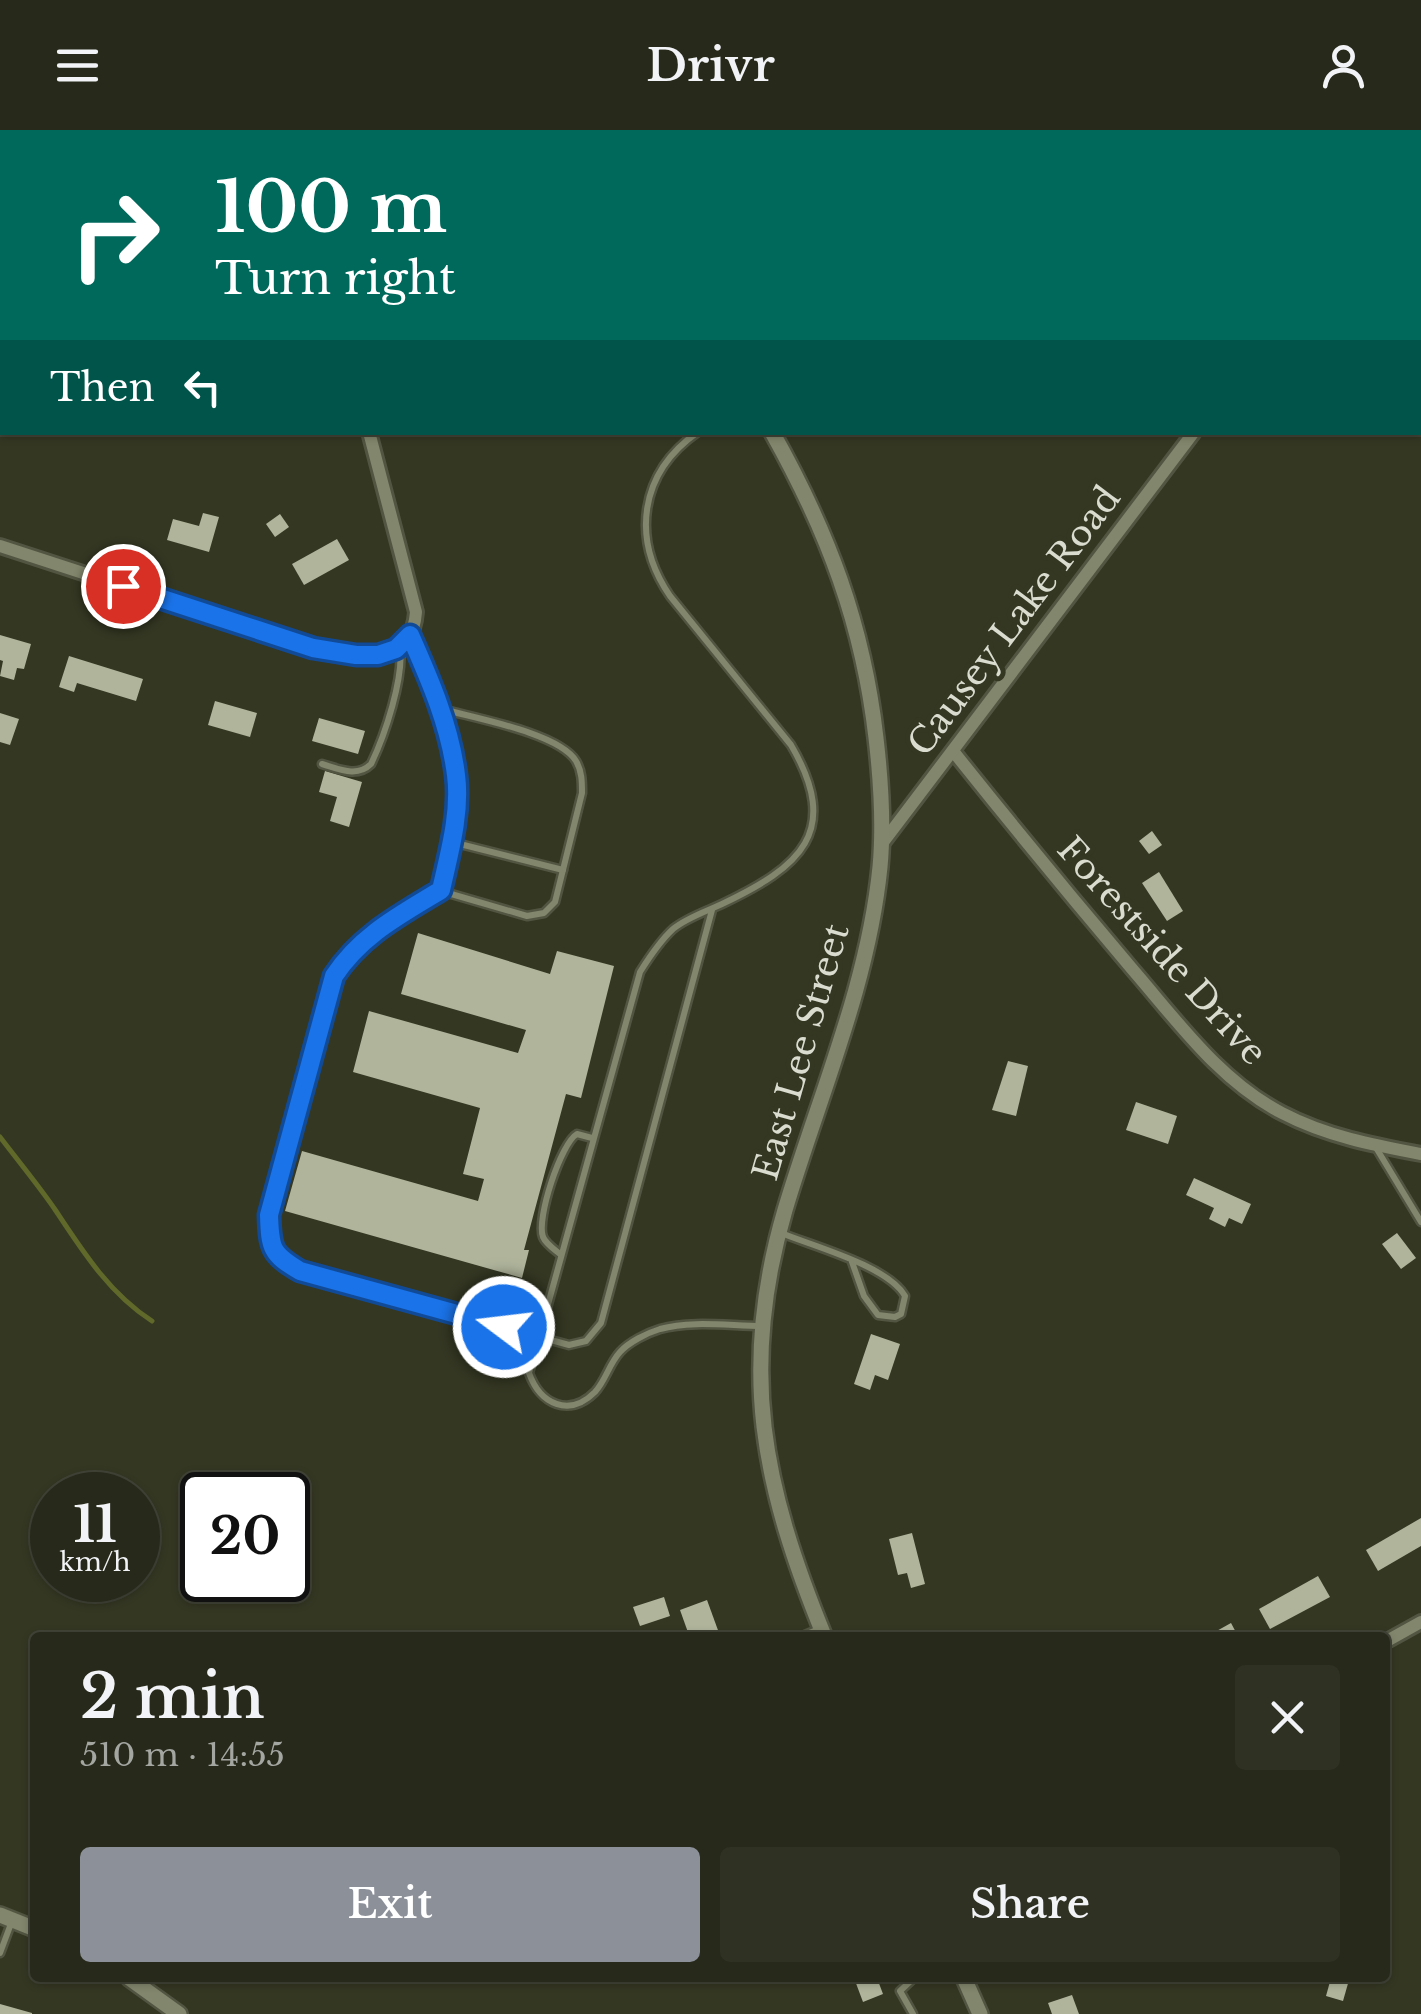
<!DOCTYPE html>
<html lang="en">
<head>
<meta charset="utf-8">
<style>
	:root { --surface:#27291a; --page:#2f3123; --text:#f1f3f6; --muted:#a4a6a2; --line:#434539; --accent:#8c9099 }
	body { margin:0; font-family:"Libre Baskerville",serif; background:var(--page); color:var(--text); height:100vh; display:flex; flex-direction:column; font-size:38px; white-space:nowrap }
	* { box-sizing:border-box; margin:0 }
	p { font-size:32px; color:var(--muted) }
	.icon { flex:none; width:55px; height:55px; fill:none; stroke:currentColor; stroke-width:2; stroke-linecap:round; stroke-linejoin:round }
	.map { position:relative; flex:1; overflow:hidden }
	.sheet { position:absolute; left:30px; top:1502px; width:1360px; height:350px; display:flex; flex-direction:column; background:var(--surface); border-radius:10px; box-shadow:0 2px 8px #0004,0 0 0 2px var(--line) }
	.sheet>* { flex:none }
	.hud { position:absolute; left:0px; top:0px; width:1422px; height:305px; box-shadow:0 2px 8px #0004,0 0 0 2px var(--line); background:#00695c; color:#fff; overflow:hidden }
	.speed { position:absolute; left:30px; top:1342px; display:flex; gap:20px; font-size:50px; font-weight:700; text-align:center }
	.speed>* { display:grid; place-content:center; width:130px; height:130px; border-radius:50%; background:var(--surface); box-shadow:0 2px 8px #0004,0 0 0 2px var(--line); line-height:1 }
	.speed small { font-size:25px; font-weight:400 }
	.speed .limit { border:5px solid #111; border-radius:15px; background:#fff; color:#111 }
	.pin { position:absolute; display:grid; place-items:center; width:85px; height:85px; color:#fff; margin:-42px; border:5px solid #fff; border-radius:50%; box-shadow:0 2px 10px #0007 }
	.me { position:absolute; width:110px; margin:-55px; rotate:285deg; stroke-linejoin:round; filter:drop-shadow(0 0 8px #0008) }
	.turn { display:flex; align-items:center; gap:35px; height:210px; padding:0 50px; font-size:45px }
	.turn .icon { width:130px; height:130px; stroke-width:2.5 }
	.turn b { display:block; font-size:70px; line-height:85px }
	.then { display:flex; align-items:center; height:95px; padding:0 50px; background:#0003; gap:20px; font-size:38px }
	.round { display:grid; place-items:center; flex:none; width:105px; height:105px; border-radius:10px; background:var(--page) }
	.head { display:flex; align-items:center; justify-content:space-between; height:170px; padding:0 50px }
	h1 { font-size:60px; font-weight:600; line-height:75px }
	.action { display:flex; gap:20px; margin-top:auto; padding:20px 50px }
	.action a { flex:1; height:115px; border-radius:10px; background:var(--accent); color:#fff; font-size:40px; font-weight:600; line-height:115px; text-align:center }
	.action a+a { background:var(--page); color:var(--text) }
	header { display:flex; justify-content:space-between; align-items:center; height:130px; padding:0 50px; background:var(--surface); font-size:45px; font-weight:600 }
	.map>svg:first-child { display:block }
</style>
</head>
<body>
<header><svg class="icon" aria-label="menu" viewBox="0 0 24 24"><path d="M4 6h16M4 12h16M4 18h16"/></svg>Drivr<svg class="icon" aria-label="person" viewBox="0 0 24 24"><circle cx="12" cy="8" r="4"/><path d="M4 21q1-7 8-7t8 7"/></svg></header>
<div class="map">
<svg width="1421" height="1884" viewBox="0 0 1421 1884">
	<rect width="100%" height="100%" fill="#343722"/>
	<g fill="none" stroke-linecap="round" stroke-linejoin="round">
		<path stroke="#60682a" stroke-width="5" d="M0 1007C19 1032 39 1056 56 1081 83 1122 110 1164 152 1191"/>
	</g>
	<g fill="#afb49b">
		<path d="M203 383 219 387 209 422 167 410 173 389 199 396Z"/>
		<path d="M280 384 289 397 275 407 266 394Z"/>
		<path d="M337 409 349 430 304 455 292 434Z"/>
		<path d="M0 505 31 514 24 539 17 538 14 550 0 546 3 531 0 530Z"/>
		<path d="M69 526 143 549 136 571 77 553 74 562 59 557Z"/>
		<path d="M215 571 257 583 250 607 208 595Z"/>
		<path d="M0 583 19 589 10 615 0 612Z"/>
		<path d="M319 588 365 601 358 624 312 611Z"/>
		<path d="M325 641 362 652 349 697 330 691 337 667 319 662Z"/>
		<path d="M1152 701 1162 715 1149 724 1139 711Z"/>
		<path d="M1159 742 1183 781 1167 791 1142 753Z"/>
		<path d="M418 803 550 844 557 821 614 836 581 968 566 964 524 1120H529L522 1148 285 1081 302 1021 478 1071 484 1049 463 1044 480 978 353 942 369 881 518 923 526 900 401 864Z"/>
		<path d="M1008 931 1028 936 1016 986 992 980Z"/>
		<path d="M1136 972 1177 986 1168 1014 1126 1000Z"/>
		<path d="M1194 1048 1251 1074 1242 1094 1229 1088 1225 1097 1209 1089 1214 1078 1186 1065Z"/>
		<path d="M1397 1103 1416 1128 1401 1139 1382 1114Z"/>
		<path d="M871 1204 900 1214 888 1250 875 1245 870 1260 854 1254Z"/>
		<path d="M1421 1388V1416L1378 1441 1366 1420Z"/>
		<path d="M912 1403 925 1454 911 1458 907 1443 898 1445 889 1409Z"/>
		<path d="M1318 1446 1330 1467 1270 1499 1259 1479Z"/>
		<path d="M664 1467 670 1486 640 1496 633 1477Z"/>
		<path d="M707 1470 719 1503 690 1508 680 1480Z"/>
		<path d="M1231 1493 1239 1508H1204Z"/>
		<path d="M854 1848H877L883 1864 863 1872Z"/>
		<path d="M1331 1848 1349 1850 1343 1871 1326 1866Z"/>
		<path d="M1072 1865 1079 1884H1052L1048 1873Z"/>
		<path d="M0 1874 32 1883V1884H0Z"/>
	</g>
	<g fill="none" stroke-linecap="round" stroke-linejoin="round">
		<g stroke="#525541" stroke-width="11">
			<g id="service">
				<path d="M985 2 986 0"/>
				<path d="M1420 202H1421"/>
				<path d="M698 302C639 343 631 409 670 466L791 615C842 702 800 737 722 774 707 781 686 788 673 799 660 811 650 826 640 842L529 1243C540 1274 569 1288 595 1262 606 1250 609 1234 620 1222 629 1212 647 1203 660 1199 692 1190 730 1196 762 1196"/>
				<path d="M411 506C430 551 451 596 457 646 461 683 449 724 441 761L527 786 544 783 555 772 582 663C582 652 582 641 576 631 559 603 474 588 442 579"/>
				<path d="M322 634C339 639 357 648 371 634 385 605 404 548 400 517"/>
				<path d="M452 712 563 740"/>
				<path d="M441 761C400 785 361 805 333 846L269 1085C270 1118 271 1124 300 1141L569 1215 586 1211 601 1193 712 780"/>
				<path d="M1375 1016 1421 1092"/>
				<path d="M781 1103C813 1116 888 1136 905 1166L901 1184 895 1187 878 1185 864 1166 852 1132"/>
				<path d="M560 1124C554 1119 546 1114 543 1107 536 1089 561 1013 577 1004L592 1008"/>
				<path d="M797 1508 819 1499"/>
				<path d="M0 1823 12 1791"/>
				<path d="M913 1884 900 1861 914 1848"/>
			</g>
		</g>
		<g stroke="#525541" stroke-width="18">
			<g id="minor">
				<path d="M18 0 26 2"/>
				<path d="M779 2 780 0"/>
				<path d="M1415 2 1417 0"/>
				<path d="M0 416 313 518C352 524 412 540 416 482L369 302"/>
				<path d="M953 621C1012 695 1072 768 1133 840 1178 892 1220 951 1282 983 1326 1006 1373 1015 1421 1024"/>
				<path d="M881 715 1194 302"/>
				<path d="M1385 1512 1421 1492"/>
			</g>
		</g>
		<g stroke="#525541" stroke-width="20">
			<g id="tertiary">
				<path d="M596 0 598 2"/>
				<path d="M772 302C828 402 863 494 876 608 881 651 884 694 880 737 868 856 819 966 785 1080 738 1240 763 1357 825 1508"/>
				<path d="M0 1785 35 1799"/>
				<path d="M129 1848 179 1884"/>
				<path d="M964 1848 980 1884"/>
			</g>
		</g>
		<use href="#service" stroke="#82866c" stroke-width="6"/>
		<use href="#minor" stroke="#82866c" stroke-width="12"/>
		<use href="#tertiary" stroke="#82866c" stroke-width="15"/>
	</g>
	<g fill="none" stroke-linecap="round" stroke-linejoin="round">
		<g stroke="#114b97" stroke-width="25">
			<path id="route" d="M123 456 313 518 356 525H378L396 519 410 505C430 550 450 596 456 645 461 683 449 724 441 760 400 785 361 805 334 846L269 1085C270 1118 271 1124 300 1141L504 1197"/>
		</g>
		<use href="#route" stroke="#1a73e8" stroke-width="18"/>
	</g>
	<g text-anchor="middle" stroke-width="10" stroke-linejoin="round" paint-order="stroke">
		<g font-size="35" fill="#d9dccf" stroke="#343722">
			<text transform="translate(1014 491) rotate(-53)" y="12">Causey Lake Road</text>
			<text transform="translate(1162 821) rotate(48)" y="12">Forestside Drive</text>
			<text transform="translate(801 922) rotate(-74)" y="12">East Lee Street</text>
		</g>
	</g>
</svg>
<div class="speed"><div>11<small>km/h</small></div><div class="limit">20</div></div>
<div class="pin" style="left:123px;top:456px;background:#d93025"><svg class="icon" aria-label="arrive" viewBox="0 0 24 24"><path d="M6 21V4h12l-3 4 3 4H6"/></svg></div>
<svg class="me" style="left:504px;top:1197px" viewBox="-20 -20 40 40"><circle r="17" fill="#1a73e8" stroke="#fff" stroke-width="3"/><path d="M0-11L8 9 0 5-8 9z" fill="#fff"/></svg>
<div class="hud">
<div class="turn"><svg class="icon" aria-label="right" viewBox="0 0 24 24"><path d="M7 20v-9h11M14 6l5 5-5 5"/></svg><div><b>100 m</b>Turn right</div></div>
<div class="then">Then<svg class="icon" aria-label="left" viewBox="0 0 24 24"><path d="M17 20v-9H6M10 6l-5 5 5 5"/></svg></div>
</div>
<section class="sheet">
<div class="head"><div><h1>2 min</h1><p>510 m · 14:55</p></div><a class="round"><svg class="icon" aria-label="close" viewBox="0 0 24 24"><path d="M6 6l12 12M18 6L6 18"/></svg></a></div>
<div class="action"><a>Exit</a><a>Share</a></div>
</section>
</div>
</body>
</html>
